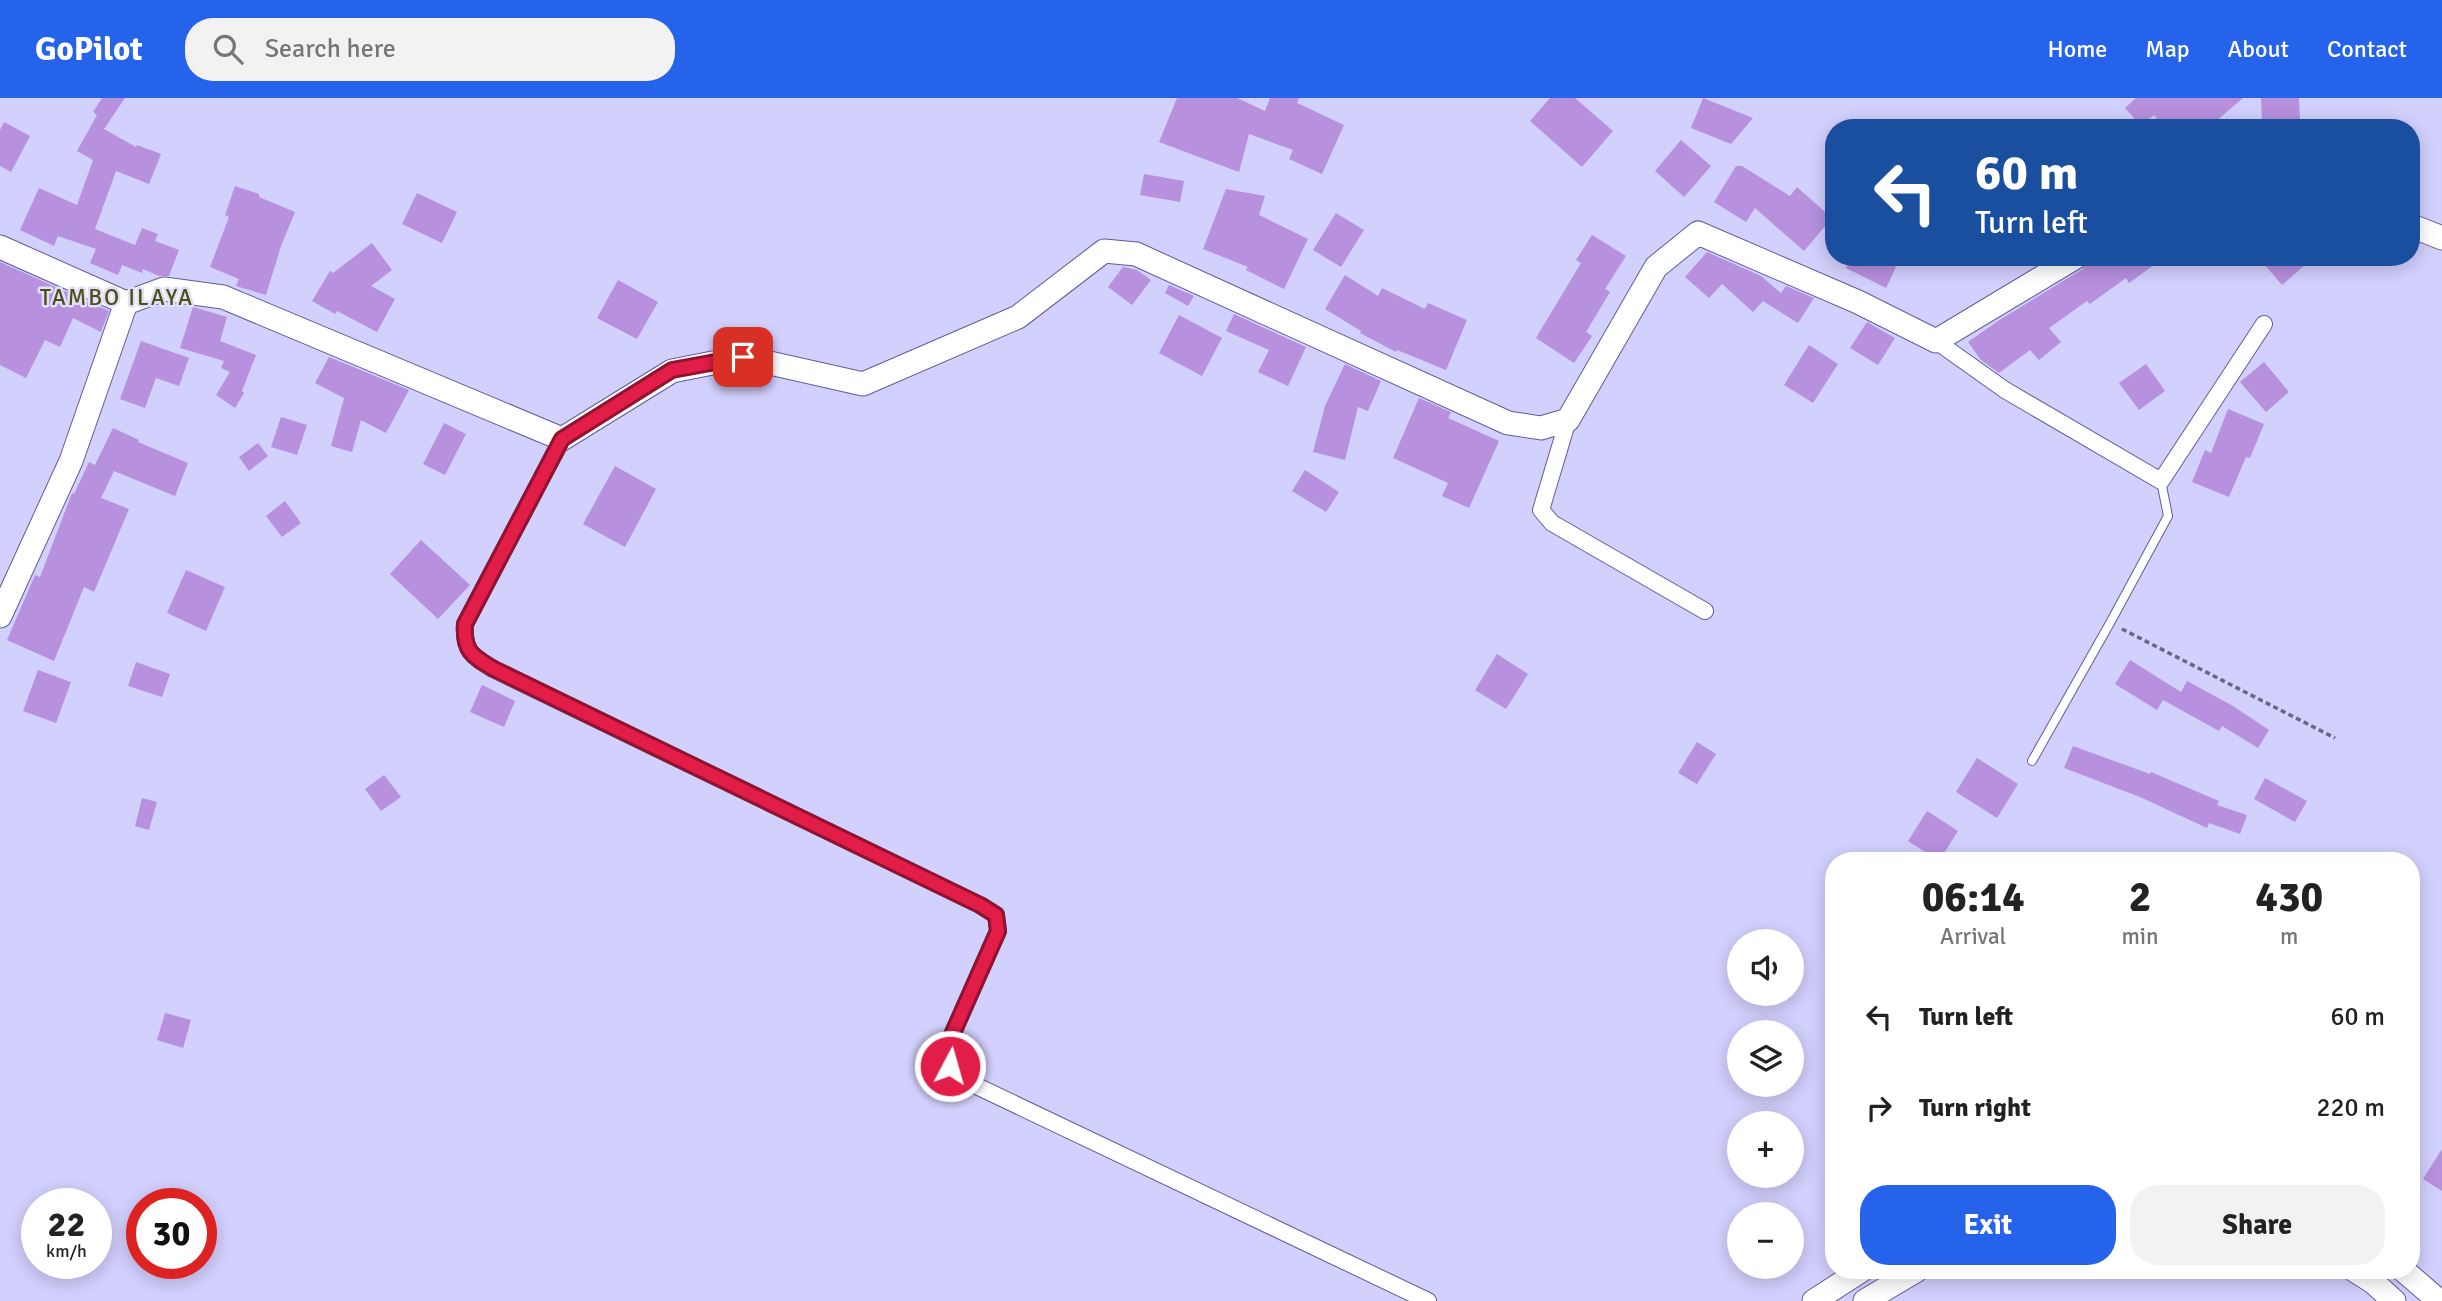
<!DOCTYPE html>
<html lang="en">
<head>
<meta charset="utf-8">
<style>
	:root { --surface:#fff; --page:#f2f2f2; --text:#222; --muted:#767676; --accent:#2563eb }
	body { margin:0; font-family:Signika,sans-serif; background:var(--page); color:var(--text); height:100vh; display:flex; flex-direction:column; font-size:26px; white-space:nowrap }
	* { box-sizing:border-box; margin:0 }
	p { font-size:23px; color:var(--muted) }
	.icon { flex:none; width:38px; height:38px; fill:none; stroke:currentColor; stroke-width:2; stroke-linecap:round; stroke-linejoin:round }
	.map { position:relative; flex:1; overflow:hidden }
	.details { position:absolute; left:1825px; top:754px; width:595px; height:427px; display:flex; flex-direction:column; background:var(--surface); border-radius:28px; box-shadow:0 4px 18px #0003 }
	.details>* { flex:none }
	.banner { position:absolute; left:1825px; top:21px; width:595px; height:147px; border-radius:28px; box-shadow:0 4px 18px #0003; background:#1a4fa0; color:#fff; overflow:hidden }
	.controls { position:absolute; left:1727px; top:831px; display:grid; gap:14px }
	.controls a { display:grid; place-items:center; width:77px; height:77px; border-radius:50%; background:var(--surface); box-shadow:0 4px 18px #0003; font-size:35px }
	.speed { position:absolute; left:21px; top:1090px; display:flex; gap:14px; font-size:35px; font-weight:700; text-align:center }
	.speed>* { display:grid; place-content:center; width:91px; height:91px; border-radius:50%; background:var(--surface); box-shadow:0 4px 18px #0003; line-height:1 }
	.speed small { font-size:18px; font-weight:400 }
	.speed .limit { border:10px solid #d22; background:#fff; color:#111 }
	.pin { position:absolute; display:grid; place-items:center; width:60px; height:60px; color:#fff; margin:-30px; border-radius:14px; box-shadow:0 4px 10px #0006 }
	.me { position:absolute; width:77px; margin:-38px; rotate:6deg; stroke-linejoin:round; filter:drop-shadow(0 0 5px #0008) }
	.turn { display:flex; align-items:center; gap:24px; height:147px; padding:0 35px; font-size:32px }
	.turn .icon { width:91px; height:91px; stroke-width:2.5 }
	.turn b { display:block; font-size:49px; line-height:60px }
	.eta { display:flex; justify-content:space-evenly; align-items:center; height:119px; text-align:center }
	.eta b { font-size:42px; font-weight:700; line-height:49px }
	.button { display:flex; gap:14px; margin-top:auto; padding:14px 35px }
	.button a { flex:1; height:80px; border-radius:28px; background:var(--accent); color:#fff; font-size:28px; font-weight:700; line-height:80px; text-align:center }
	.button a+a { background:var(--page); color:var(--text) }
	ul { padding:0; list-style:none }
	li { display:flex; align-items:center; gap:21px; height:91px; padding:0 35px }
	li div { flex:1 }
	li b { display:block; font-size:26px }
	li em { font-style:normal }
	header { display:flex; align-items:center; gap:42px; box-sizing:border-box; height:98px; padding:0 35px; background:var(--accent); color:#fff }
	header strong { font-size:33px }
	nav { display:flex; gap:38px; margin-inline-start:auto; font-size:24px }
	.search { width:490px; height:63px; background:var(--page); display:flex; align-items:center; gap:18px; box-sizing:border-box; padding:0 24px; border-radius:28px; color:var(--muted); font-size:26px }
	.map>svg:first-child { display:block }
</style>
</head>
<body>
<header>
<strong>GoPilot</strong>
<div class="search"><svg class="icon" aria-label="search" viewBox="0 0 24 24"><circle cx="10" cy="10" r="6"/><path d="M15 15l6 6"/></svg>Search here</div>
<nav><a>Home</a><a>Map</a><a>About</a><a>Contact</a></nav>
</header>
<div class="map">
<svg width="2442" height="1203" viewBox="0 0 2442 1203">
	<rect width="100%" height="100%" fill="#d2d0fd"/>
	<g fill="#b790de">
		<path d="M102 0H125L104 31 136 49 137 47 161 56 149 86 116 73 95 131 135 147 142 130 158 136 155 143 179 152 169 178H159L143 171 142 175 122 167 118 177 90 165 96 151 58 138 54 148 20 132 39 90 77 107 93 62 77 53 97 17 93 14Z"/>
		<path d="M1177 0H1237L1265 13 1270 0H1299L1297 5 1344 27 1322 76 1289 61 1293 52 1249 36 1239 74 1159 44Z"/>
		<path d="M1550 0H1575L1613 33 1582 69 1530 23Z"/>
		<path d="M1703 0 1753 20 1731 46 1691 30Z"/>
		<path d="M2136 0H2243L2208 30H2163L2154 17 2141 28 2125 10Z"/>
		<path d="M2261 0H2299L2300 22 2262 24Z"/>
		<path d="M4 24 30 38 11 74 0 68V32Z"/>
		<path d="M1681 42 1711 68 1684 99 1655 73Z"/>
		<path d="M1736 68H1742L1790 98 1797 89 1832 120 1804 153 1755 110 1746 124 1714 104Z"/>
		<path d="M1144 76 1184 83 1180 104 1140 97Z"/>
		<path d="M235 88 259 96V99L295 114 281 148 266 197 236 188 239 181 210 169 229 119 225 117Z"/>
		<path d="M1226 91 1265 98 1259 117 1308 141 1284 191 1246 172 1248 169 1203 151Z"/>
		<path d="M417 95 457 114 442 145 402 126Z"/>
		<path d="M1336 115 1364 132 1341 169 1313 152Z"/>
		<path d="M1592 137 1626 158 1605 191 1610 194 1586 234 1592 238 1574 265 1536 240 1581 165 1576 162Z"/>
		<path d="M372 145 392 172 371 188 395 201 377 234 337 213 335 216 312 203 330 173 333 175Z"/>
		<path d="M1707 154 1761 178 1781 195 1786 188 1814 200 1798 225 1763 203 1753 214 1722 186 1709 200 1685 179Z"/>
		<path d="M1851 159H1875L1896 169 1886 190 1846 170Z"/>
		<path d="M2090 159H2165L2129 185 2126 180 2090 206 2087 203 2049 230 2061 244 2039 262 2030 252 1999 275 1981 262 1968 244 2001 221 2083 171Z"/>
		<path d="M2258 159H2297L2304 168 2282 187Z"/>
		<path d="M0 164 109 213 101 234 73 220 60 249 45 242 26 280 0 267Z"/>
		<path d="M1123 169 1137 172 1151 182 1132 207 1108 189Z"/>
		<path d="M1345 177 1378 198 1382 190 1425 211 1428 205 1467 222 1446 272 1397 252 1396 254 1360 235 1361 233 1325 211Z"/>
		<path d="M618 182 658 204 637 241 597 220Z"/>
		<path d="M1169 187 1194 198 1188 208 1165 195Z"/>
		<path d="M193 209 227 219 220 243 256 257 242 293 244 295 235 310 216 297 230 274 221 270 224 263 180 250Z"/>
		<path d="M1234 216 1306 249 1288 288 1258 274 1269 252 1226 233Z"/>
		<path d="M1179 217 1222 240 1202 278 1159 255Z"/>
		<path d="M1867 224 1895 240 1878 267 1850 250Z"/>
		<path d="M141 243 189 260 179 288 156 280 145 310 120 301Z"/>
		<path d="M1809 247 1838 266 1813 305 1784 287Z"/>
		<path d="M329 259 409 292 386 335 361 322 352 354 331 348 344 300 315 285Z"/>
		<path d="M2264 264 2289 294 2266 314 2240 284Z"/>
		<path d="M1345 266 1381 283 1368 313 1358 309 1345 362 1313 354 1325 308Z"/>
		<path d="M2146 266 2165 293 2139 312 2119 285Z"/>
		<path d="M1419 300 1451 314 1448 320 1499 343 1469 410 1442 398 1448 385 1393 360Z"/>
		<path d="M2228 311 2264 326 2250 360 2246 359 2229 399 2192 384 2205 352 2211 355Z"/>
		<path d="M281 319 307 327 297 357 271 349Z"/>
		<path d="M444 325 466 336 445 377 423 366Z"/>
		<path d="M113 330 139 342 138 344 188 365 175 398 114 373 101 400 129 411 94 494 84 489 54 563 7 542 35 477 40 479 72 395 74 396 89 364 95 367Z"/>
		<path d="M258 345 268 358 249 373 239 359Z"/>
		<path d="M615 368 656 391 625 449 583 426Z"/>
		<path d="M1305 372 1339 394 1326 414 1292 393Z"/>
		<path d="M285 403 301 425 282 439 266 418Z"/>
		<path d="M421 442 470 487 438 521 390 476Z"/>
		<path d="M186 472 225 489 206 533 167 515Z"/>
		<path d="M1497 556 1528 576 1506 611 1475 592Z"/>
		<path d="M2130 562 2181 594 2187 583 2233 608 2269 632 2258 650 2222 628 2219 633 2163 602 2157 612 2115 586Z"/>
		<path d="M136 564 170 576 162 599 128 588Z"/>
		<path d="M38 572 71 584 56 625 23 613Z"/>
		<path d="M482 587 515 603 504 629 470 614Z"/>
		<path d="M1697 644 1716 656 1697 686 1678 675Z"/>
		<path d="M2073 648 2150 676 2151 674 2219 703 2217 707 2247 717 2240 736 2209 725 2207 730 2140 699 2064 670Z"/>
		<path d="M1977 660 2018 686 1997 720 1956 694Z"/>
		<path d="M384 677 401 699 381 713 365 691Z"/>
		<path d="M2265 680 2307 703 2295 724 2254 701Z"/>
		<path d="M142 700 157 704 149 732 135 728Z"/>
		<path d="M1927 713 1958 733 1939 763 1908 743Z"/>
		<path d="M165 915 191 922 183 950 157 942Z"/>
		<path d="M2442 1051V1093L2423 1081Z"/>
	</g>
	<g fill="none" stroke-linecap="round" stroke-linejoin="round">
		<g stroke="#615b9c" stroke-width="10">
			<path id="lane" d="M2032 663 2110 525 2168 418 2161 383"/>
		</g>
		<g stroke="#615b9c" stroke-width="18">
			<g id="street">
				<path d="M1936 243 2005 292 2161 383 2264 226"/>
				<path d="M1568 322 1541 412 1552 425 1705 513"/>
				<path d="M562 341 465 526C463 553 472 558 493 571L980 807 996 817 998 833 948 946 950 968 964 982 1428 1203"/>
			</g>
		</g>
		<g stroke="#615b9c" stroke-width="25">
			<g id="secondary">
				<path d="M2412 128 2442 140"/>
				<path d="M0 149 126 205"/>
				<path d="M0 518 71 363 126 205 164 191 223 199 562 341 672 273 743 259 863 286 1018 219 1104 153 1136 156 1508 325 1541 330 1568 322 1656 169 1698 135 1858 204 1936 243 2076 159"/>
				<path d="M2354 1172 2373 1184 2394 1203"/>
				<path d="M2403 1172 2439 1203"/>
				<path d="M1814 1203 1862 1172"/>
				<path d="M1865 1203 1917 1172"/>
			</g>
		</g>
		<path stroke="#686587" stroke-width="3.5" stroke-dasharray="5 3.5" stroke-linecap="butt" d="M2122 531 2335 640"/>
		<use href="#lane" stroke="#fff" stroke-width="8"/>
		<use href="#street" stroke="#fff" stroke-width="16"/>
		<use href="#secondary" stroke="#fff" stroke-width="23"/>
	</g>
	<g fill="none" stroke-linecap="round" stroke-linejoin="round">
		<g stroke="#92132f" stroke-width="18">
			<path id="route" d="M743 259 672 272 562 341 465 526C463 553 472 558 494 571L980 807 996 817 998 833 948 946 950 968"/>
		</g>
		<use href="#route" stroke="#e11d48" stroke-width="12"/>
	</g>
	<g text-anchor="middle" stroke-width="5" stroke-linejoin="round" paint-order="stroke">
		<g font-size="23" letter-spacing="2" fill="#514e10" stroke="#e0dffe">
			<text x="117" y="207">TAMBO ILAYA</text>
		</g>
	</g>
</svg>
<div class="controls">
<a><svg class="icon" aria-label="sound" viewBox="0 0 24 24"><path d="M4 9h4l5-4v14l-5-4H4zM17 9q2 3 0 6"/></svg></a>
<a><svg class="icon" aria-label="layers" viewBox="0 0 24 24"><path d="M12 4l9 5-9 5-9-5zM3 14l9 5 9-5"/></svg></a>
<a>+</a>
<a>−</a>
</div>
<div class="speed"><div>22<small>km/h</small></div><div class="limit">30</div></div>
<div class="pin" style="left:743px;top:259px;background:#d93025"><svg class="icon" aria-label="arrive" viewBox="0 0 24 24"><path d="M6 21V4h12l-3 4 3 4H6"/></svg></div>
<svg class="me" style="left:950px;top:968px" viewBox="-20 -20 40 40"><circle r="17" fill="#e11d48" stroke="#fff" stroke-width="3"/><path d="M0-11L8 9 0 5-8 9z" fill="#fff"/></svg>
<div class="banner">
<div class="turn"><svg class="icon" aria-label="left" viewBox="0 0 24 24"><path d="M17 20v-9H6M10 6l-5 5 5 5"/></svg><div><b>60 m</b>Turn left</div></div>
</div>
<section class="details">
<div class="eta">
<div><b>06:14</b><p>Arrival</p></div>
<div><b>2</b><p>min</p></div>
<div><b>430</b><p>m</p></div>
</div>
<ul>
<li><svg class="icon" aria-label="left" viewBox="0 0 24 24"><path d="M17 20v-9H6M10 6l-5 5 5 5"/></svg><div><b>Turn left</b></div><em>60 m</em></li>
<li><svg class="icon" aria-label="right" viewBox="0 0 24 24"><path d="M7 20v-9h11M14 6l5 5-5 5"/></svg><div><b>Turn right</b></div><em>220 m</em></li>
</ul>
<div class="button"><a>Exit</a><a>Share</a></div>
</section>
</div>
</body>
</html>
